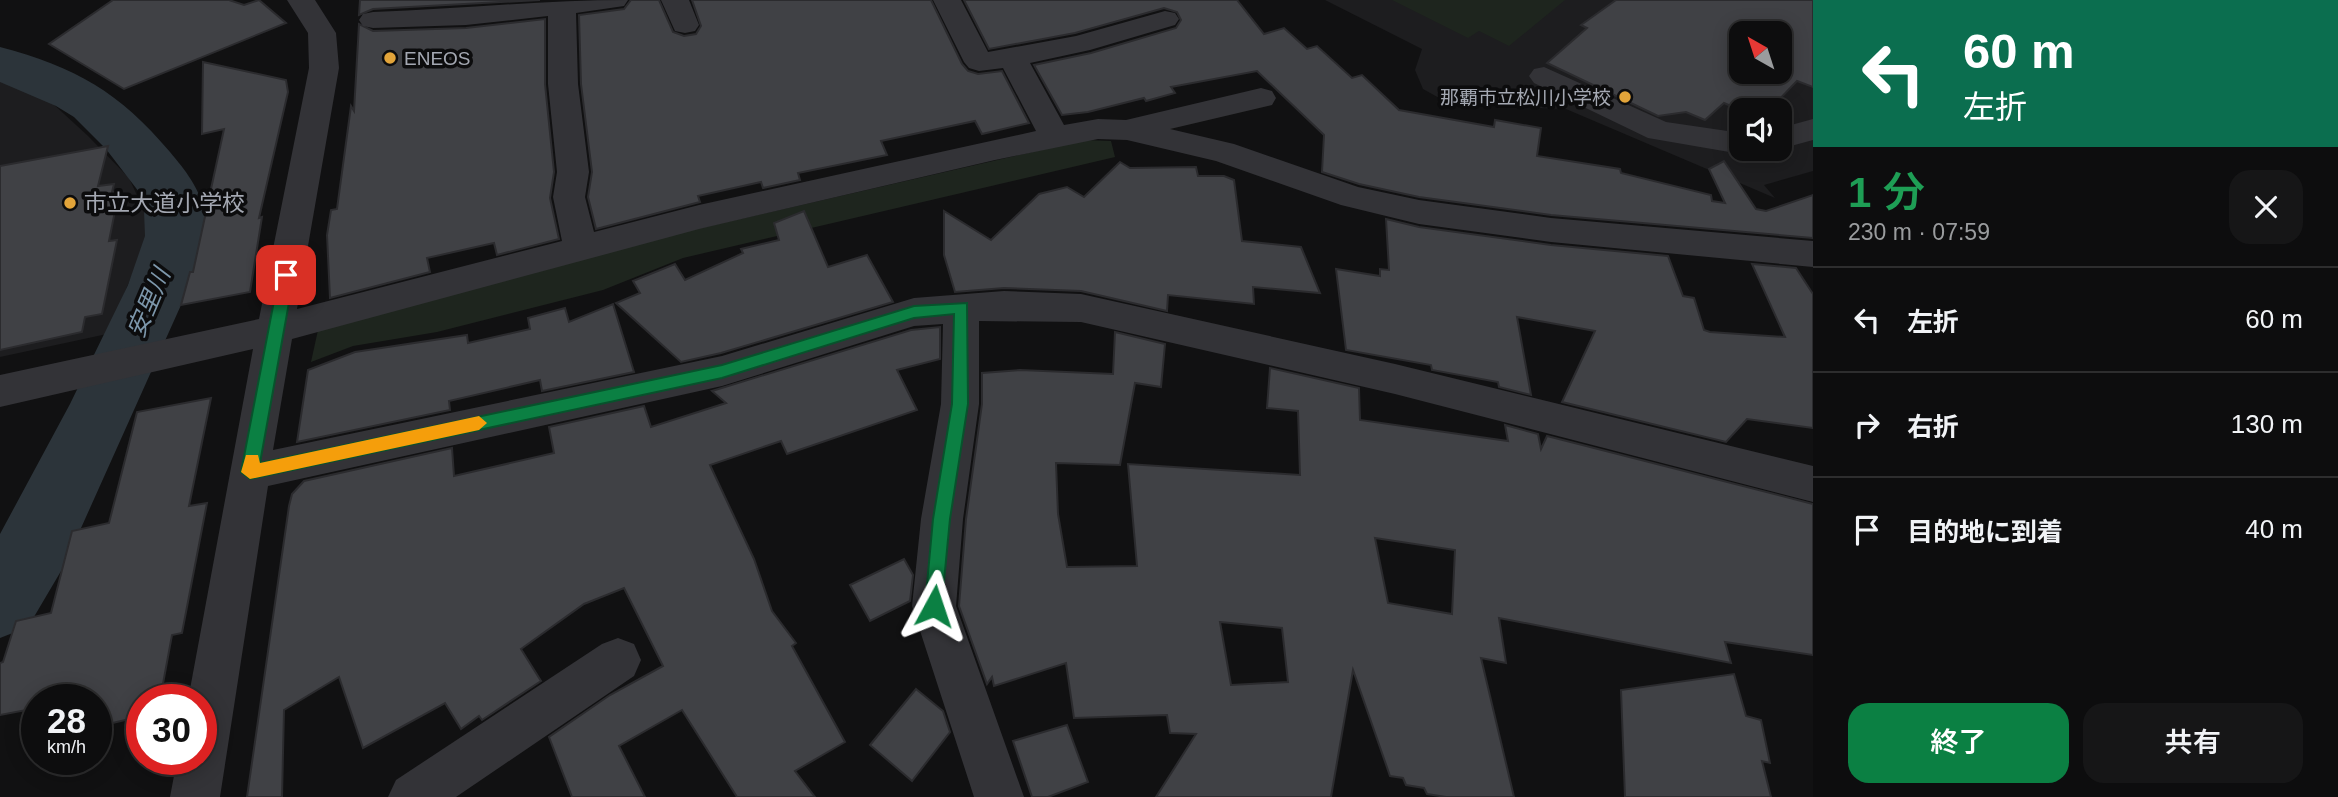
<!DOCTYPE html>
<html lang="ja">
<head>
<meta charset="utf-8">
<style>
	:root { --surface:#0d0d0e; --page:#161617; --text:#f1f3f6; --muted:#9a9c9e; --line:#2d2d2e; --accent:#0b8043 }
	body { margin:0; font-family:Helvetica,"Noto Sans JP",sans-serif; background:var(--page); color:var(--text); height:100vh; display:flex; flex-direction:column; font-size:26px; white-space:nowrap }
	* { box-sizing:border-box; margin:0 }
	p { font-size:23px; color:var(--muted) }
	.icon { flex:none; width:38px; height:38px; fill:none; stroke:currentColor; stroke-width:2; stroke-linecap:round; stroke-linejoin:round }
	.map { position:relative; flex:1; overflow:hidden }
	.panel { display:flex; flex-direction:column; background:var(--surface); width:525px }
	.panel>* { flex:none }
	.guide { background:#0b6e4f; color:#fff; overflow:hidden }
	.needle { width:46px; rotate:321deg }
	.tools { position:absolute; left:1729px; top:21px; display:grid; gap:14px }
	.tools a { display:grid; place-items:center; width:63px; height:63px; border-radius:14px; background:var(--surface); box-shadow:0 4px 18px #0003,0 0 0 2px var(--line); font-size:35px }
	.speed { position:absolute; left:21px; top:684px; display:flex; gap:14px; font-size:35px; font-weight:700; text-align:center }
	.speed>* { display:grid; place-content:center; width:91px; height:91px; border-radius:50%; background:var(--surface); box-shadow:0 4px 18px #0003,0 0 0 2px var(--line); line-height:1 }
	.speed small { font-size:18px; font-weight:400 }
	.speed .limit { border:10px solid #d22; background:#fff; color:#111 }
	.pin { position:absolute; display:grid; place-items:center; width:60px; height:60px; color:#fff; margin:-30px; border-radius:14px; box-shadow:0 4px 10px #0006 }
	.me { position:absolute; width:77px; margin:-38px; rotate:5deg; stroke-linejoin:round; filter:drop-shadow(0 0 5px #0008) }
	.turn { display:flex; align-items:center; gap:24px; height:147px; padding:0 35px; font-size:32px }
	.turn .icon { width:91px; height:91px; stroke-width:2.5 }
	.turn b { display:block; font-size:49px; line-height:60px }
	.round { display:grid; place-items:center; flex:none; width:74px; height:74px; border-radius:21px; background:var(--page) }
	.summary { display:flex; align-items:center; justify-content:space-between; height:119px; padding:0 35px }
	h1 { font-size:42px; font-weight:600; line-height:52px; color:#1e9e55 }
	.action { display:flex; gap:14px; margin-top:auto; padding:14px 35px }
	.action a { flex:1; height:80px; border-radius:21px; background:var(--accent); color:#fff; font-size:28px; font-weight:600; line-height:80px; text-align:center }
	.action a+a { background:var(--page); color:var(--text) }
	ul { padding:0; list-style:none }
	li { display:flex; align-items:center; gap:21px; height:105px; padding:0 35px; border-top:2px solid var(--line) }
	li div { flex:1 }
	li b { display:block; font-size:26px }
	li em { font-style:normal }
	main { display:flex; flex:1; min-height:0 }
	.map>svg:first-child { display:block }
</style>
</head>
<body>
<main>
<div class="map">
<svg width="1813" height="797" viewBox="0 0 1813 797">
	<rect width="100%" height="100%" fill="#111112"/>
	<g fill="#1d1d1f" fill-rule="evenodd">
		<path d="M1325 0H1813V171L1764 185 1775 198 1566 109 1452 105 1423 89 1415 70 1422 49ZM1741 33H1780V72H1741ZM1741 110H1780V149H1741Z"/>
		<path d="M0 75 39 91 88 136 129 178 152 228 107 334 0 357Z"/>
	</g>
	<g fill="#1e251e">
		<path d="M1392 0H1565L1509 46 1479 31 1468 38Z"/>
		<path d="M1085 140 1111 141 1115 157 683 258 603 290 437 332 353 346 311 362 318 330 626 245Z"/>
	</g>
	<g fill="none" stroke-linecap="round" stroke-linejoin="round">
		<path fill="#2c343a" fill-rule="evenodd" d="M0 47C76 67 119 92 170 152 185 170 200 188 204 212 208 238 198 261 190 285L64 566 28 627 0 638V534L70 404 128 285 145 236 144 211 139 192 106 149 74 117 56 106 0 82Z"/>
	</g>
	<g fill="#404145" stroke="#2b2b2e" stroke-width="2" fill-rule="evenodd">
		<path d="M113 0H229L244 5 259 0 286 23 124 89 49 44Z"/>
		<path d="M360 0H540L373 9 359 15Z"/>
		<path d="M631 0H659L673 32 684 36 696 34 701 26 692 0H931L962 64 968 71 978 74 1002 71 1029 123 982 134 975 121 881 141 887 155 798 173 800 180 763 188 761 182 698 196 700 202 596 229 588 197 592 172 581 84 579 15 624 9Z"/>
		<path d="M964 0H1237L1264 34 1284 28 1307 49 1317 46 1352 78 1362 75 1399 110 1494 127 1495 120 1541 128 1537 156 1620 169 1621 173 1711 195 1712 201 1725 203 1709 169 1724 161 1756 209 1766 211 1813 195V238L1551 215 1419 197 1359 184 1322 172 1324 135 1257 71 1171 87 1175 93 1146 101 1144 98 1088 112 1062 115 1034 65 1091 53 1176 28 1181 20 1177 12 1164 8 1075 33 989 49Z"/>
		<path d="M1616 0H1813V87L1797 81 1769 110H1740L1724 103 1705 120 1686 112 1658 116 1547 63 1587 28 1581 25ZM1741 33H1780V72H1741Z"/>
		<path d="M545 19V84L554 172 550 198 559 239 497 255 494 243 427 258 430 272 330 298 327 235 331 210 337 209 351 106 354 111 359 24 373 31 466 28Z"/>
		<path d="M203 62 286 80 288 92 259 218 262 217 250 292 181 305 190 272H193L224 129 202 134Z"/>
		<path d="M108 146 98 186 114 184 112 192 119 191 109 241 117 240 102 314 85 317 82 332 0 350V166Z"/>
		<path d="M1120 162 1130 168 1196 167 1198 176H1224L1234 180 1242 241 1301 247 1320 293 1253 287 1254 304 1168 295 1167 311 1081 291 1004 288 955 292 944 255V211L991 240 1039 194 1067 187 1084 197Z"/>
		<path d="M804 211 828 267 867 255 893 302 721 353 681 362 616 303 640 293 633 281 675 264 685 280 743 253 741 249 779 240 774 223Z"/>
		<path d="M1386 219 1419 227 1551 245 1668 256 1683 296 1694 298 1704 330 1710 332 1785 337 1752 264 1796 268 1813 294V428L1747 419 1726 442 1562 402 1595 331 1517 317 1531 395 1499 387 1498 382 1432 370 1431 365 1346 350 1336 269 1380 276V269L1389 270Z"/>
		<path d="M613 304 634 372 542 391 540 380 449 401 450 410 297 442 308 370 355 352 467 335 468 343 530 329 528 318 565 308 569 322Z"/>
		<path d="M940 327V359L897 370 917 410 787 454 781 441 710 465 754 559 772 611 796 643 792 646 845 742 795 771 815 797H737L682 710 619 746 645 797H572L549 737 610 695 663 666 624 588 584 604 521 649 541 681 482 720 479 716 461 729 445 703 363 748 339 677 284 710 282 797H247L289 506 292 494 304 481 452 448 454 476 554 453 549 427 644 406 651 427 726 403 712 391 911 330Z"/>
		<path d="M1115 332 1165 344 1161 387 1135 383 1120 465 1056 463 1058 514 1067 567 1137 566 1128 464 1300 475 1298 411 1267 408 1270 368 1359 388 1360 420 1508 441 1505 425 1538 434 1541 449 1547 436 1813 504V655L1725 642 1731 663 1499 618 1506 663 1481 658 1514 797H1446L1427 794 1424 788 1406 785 1403 778 1390 776 1353 670 1331 797H1156L1196 734 1170 733 1167 715 1074 718 1066 663 994 686 992 677 987 684 959 606 966 519 982 404V373L1020 370 1113 374ZM1375 538 1455 550 1452 614 1388 603ZM1220 622 1282 628 1288 682 1231 685Z"/>
		<path d="M211 398 189 506 207 503 182 633 172 635 160 700H142V716L96 727V700H37V708L0 715V663L3 662 16 621 51 613 72 531 109 523 137 412Z"/>
		<path d="M904 559 913 575 910 601 870 621 850 585Z"/>
		<path d="M1734 674 1746 716 1761 720 1770 763 1762 761 1771 797H1625L1621 690Z"/>
		<path d="M916 689 943 711 950 732 912 781 870 745Z"/>
		<path d="M1067 725 1088 782 1048 797H1032L1013 741Z"/>
	</g>
	<g fill="none" stroke-linecap="round" stroke-linejoin="round">
		<g fill="#333337" fill-rule="evenodd">
			<path d="M287 0H315L336 33 339 68 297 309 562 241 553 197 557 172 548 84V16L466 25 373 28 363 26 359 20 363 14 373 12C458 9 542 0 628 0L624 6 576 13 578 84 589 172 585 197 594 232 699 205 1036 131 1003 68 979 71 969 68 964 62 933 0H961L988 52 1076 36 1165 11 1175 13 1179 19 1175 25 1090 50 1030 63 1064 125 1098 119 1126 120 1261 88 1272 91 1276 98 1272 105 1170 129 1234 144 1358 187 1419 200 1551 218 1813 241V267L1551 242 1419 224 1341 205 1216 161 1127 140 1098 139 995 160 699 229 292 339 273 450 722 356 914 298 1004 291 1081 294 1395 364 1813 466V502L1395 394 1081 322 979 321V404L963 519 956 606 1024 797H974L912 606 921 519 941 404 943 324 914 326 722 386 268 486 220 797H170L177 760H201V700H188L253 349 0 407V375L259 319 309 68 308 33Z"/>
			<path d="M661 0H689L699 25 695 31 685 33 675 31Z"/>
			<path d="M1544 67 1666 122 1741 133V149H1753L1741 154 1648 138 1534 83 1529 76 1534 69Z"/>
			<path d="M1813 119V140L1780 149H1777L1780 128Z"/>
			<path d="M618 638 634 644 641 660 634 676 456 797H388L396 780 602 644Z"/>
		</g>
	</g>
	<path fill="#0b8043" stroke="#07532c" stroke-width="2" d="M286 270 294 275 260 463 722 365 914 306 967 303 968 404 950 519 941 612 934 614 928 612 925 606 933 519 952 404 954 314 914 318 722 378 250 479 241 472 279 275Z"/>
	<path fill="#f59e0b" d="M479 416 487 423 479 430 250 479 241 472 246 455H258L260 463Z"/>
	<g fill="#e2a43a" stroke="#0c0c0d" stroke-width="2.5">
		<circle cx="390" cy="58" r="7"/>
		<circle cx="1625" cy="97" r="7"/>
		<circle cx="70" cy="203" r="7"/>
	</g>
	<g text-anchor="middle" stroke-width="7" stroke-linejoin="round" paint-order="stroke">
		<g font-size="19" fill="#a4a8b2" stroke="#0c0c0d" text-anchor="start">
			<text x="404" y="65">ENEOS</text>
			<text x="1611" y="104" text-anchor="end">那覇市立松川小学校</text>
		</g>
		<g font-size="23" fill="#a4a8b2" stroke="#0c0c0d" text-anchor="start">
			<text x="84" y="211">市立大道小学校</text>
		</g>
		<g font-size="24" font-style="italic" fill="#7d97ab" stroke="#0c0c0d">
			<text transform="translate(149 303) rotate(-67)" y="8">安里川</text>
		</g>
	</g>
</svg>
<div class="tools">
<a><svg class="needle" viewBox="-14 -14 28 28"><path d="M0-13l5 13h-10z" fill="#e53935"/><path d="M0 13l5-13h-10z" fill="#9a9c9e"/></svg></a>
<a><svg class="icon" aria-label="sound" viewBox="0 0 24 24"><path d="M4 9h4l5-4v14l-5-4H4zM17 9q2 3 0 6"/></svg></a>
</div>
<div class="speed"><div>28<small>km/h</small></div><div class="limit">30</div></div>
<div class="pin" style="left:286px;top:275px;background:#d93025"><svg class="icon" aria-label="arrive" viewBox="0 0 24 24"><path d="M6 21V4h12l-3 4 3 4H6"/></svg></div>
<svg class="me" style="left:934px;top:606px" viewBox="-20 -20 40 40"><path d="M0-17L14 15 0 8-14 15z" fill="#0b8043" stroke="#fff" stroke-width="4"/></svg>
</div>
<section class="panel">
<div class="guide">
<div class="turn"><svg class="icon" aria-label="left" viewBox="0 0 24 24"><path d="M17 20v-9H6M10 6l-5 5 5 5"/></svg><div><b>60 m</b>左折</div></div>
</div>
<div class="summary"><div><h1>1 分</h1><p>230 m · 07:59</p></div><a class="round"><svg class="icon" aria-label="close" viewBox="0 0 24 24"><path d="M6 6l12 12M18 6L6 18"/></svg></a></div>
<ul>
<li><svg class="icon" aria-label="left" viewBox="0 0 24 24"><path d="M17 20v-9H6M10 6l-5 5 5 5"/></svg><div><b>左折</b></div><em>60 m</em></li>
<li><svg class="icon" aria-label="right" viewBox="0 0 24 24"><path d="M7 20v-9h11M14 6l5 5-5 5"/></svg><div><b>右折</b></div><em>130 m</em></li>
<li><svg class="icon" aria-label="arrive" viewBox="0 0 24 24"><path d="M6 21V4h12l-3 4 3 4H6"/></svg><div><b>目的地に到着</b></div><em>40 m</em></li>
</ul>
<div class="action"><a>終了</a><a>共有</a></div>
</section>
</main>
</body>
</html>
